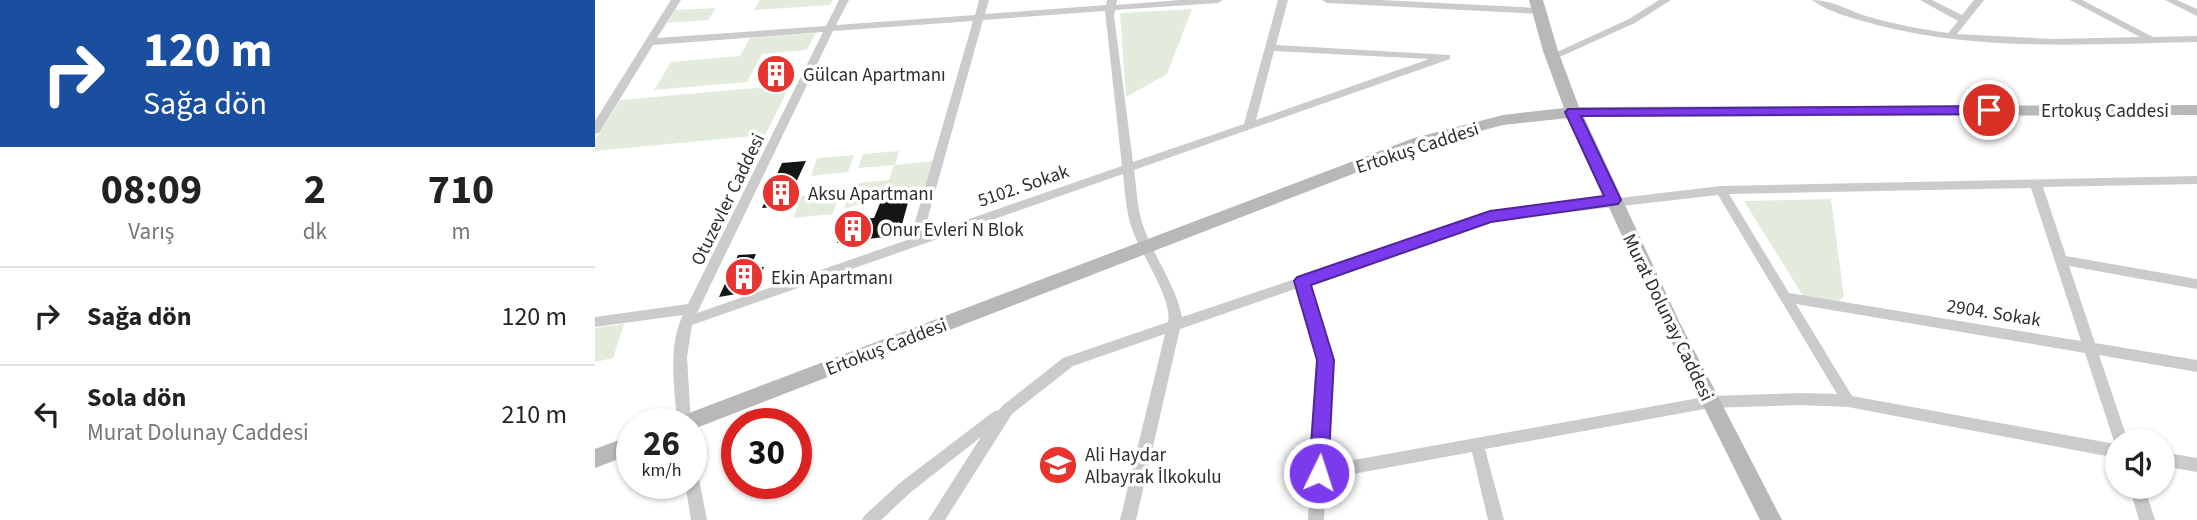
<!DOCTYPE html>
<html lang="tr">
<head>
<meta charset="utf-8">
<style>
	:root { --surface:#fff; --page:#f2f2f2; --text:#222; --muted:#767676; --line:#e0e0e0 }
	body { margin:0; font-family:"Source Sans 3",sans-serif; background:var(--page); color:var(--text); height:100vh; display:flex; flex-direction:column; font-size:26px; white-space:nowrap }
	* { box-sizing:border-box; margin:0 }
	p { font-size:23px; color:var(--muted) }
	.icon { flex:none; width:38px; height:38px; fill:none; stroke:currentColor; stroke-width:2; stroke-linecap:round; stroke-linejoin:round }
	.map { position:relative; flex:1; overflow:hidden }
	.sheet { display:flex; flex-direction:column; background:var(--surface); width:595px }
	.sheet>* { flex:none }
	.top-card { background:#1a4fa0; color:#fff; overflow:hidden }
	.buttons { position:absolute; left:1510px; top:429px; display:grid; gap:14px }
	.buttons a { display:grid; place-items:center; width:70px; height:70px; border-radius:50%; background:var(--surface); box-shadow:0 2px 5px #0004; font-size:35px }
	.speed { position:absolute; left:21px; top:408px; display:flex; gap:14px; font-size:35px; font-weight:700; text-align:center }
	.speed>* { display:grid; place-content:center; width:91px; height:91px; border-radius:50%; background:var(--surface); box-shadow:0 2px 5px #0004; line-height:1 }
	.speed small { font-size:18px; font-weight:400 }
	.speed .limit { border:10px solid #d22; background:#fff; color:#111 }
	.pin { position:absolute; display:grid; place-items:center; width:60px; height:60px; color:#fff; margin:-30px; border:4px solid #fff; border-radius:50%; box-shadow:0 2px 7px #0007 }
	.me { position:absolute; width:77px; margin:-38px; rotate:4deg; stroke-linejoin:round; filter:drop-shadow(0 0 5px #0008) }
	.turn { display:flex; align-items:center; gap:24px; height:147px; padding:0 28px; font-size:32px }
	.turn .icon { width:91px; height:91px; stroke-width:2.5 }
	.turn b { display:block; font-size:49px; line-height:60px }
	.eta { display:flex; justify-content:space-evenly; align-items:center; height:119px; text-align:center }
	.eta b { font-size:42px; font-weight:700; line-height:49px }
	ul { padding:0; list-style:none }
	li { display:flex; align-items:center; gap:21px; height:98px; padding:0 28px; border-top:2px solid var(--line) }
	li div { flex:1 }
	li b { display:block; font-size:26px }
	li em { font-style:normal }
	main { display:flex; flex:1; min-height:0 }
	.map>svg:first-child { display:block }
</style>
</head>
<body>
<main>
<section class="sheet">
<div class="top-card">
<div class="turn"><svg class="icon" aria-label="right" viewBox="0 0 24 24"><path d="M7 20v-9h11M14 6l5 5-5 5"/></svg><div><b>120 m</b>Sağa dön</div></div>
</div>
<div class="eta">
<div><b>08:09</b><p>Varış</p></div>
<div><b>2</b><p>dk</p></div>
<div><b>710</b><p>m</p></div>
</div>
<ul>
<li><svg class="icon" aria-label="right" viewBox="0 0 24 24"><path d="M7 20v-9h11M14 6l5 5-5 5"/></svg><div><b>Sağa dön</b></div><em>120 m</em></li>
<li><svg class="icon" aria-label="left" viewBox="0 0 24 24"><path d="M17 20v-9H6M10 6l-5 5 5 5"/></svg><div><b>Sola dön</b><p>Murat Dolunay Caddesi</p></div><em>210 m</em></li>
</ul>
</section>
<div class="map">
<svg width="1602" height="520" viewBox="0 0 1602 520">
	<rect width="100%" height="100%" fill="#fff"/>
	<g fill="#e3ecdc">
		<path d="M165 0H238L235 5 159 10Z"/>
		<path d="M121 8 113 20 72 23 80 10Z"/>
		<path d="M597 9 572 74 531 97 525 13Z"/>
		<path d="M221 33 212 50 167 54 152 82 59 90 76 62 145 56 155 38Z"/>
		<path d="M195 85 170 135 0 151V140L25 100Z"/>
		<path d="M304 151 300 165 338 161 328 194 288 196 249 209 257 184 294 180 299 165 263 168 268 154Z"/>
		<path d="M259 155 253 172 216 176 222 158Z"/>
		<path d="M245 193 238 214 198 218 207 196Z"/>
		<path d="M1236 199 1249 297 1243 302 1208 296 1149 201Z"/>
		<path d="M29 324 18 358 0 362V328Z"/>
	</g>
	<g fill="#151515">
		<path d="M211 161 190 206 167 208 187 163Z"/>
		<path d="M314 199 304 235 242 243 251 219 279 218 286 201Z"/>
		<path d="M161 254 155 268 169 267 159 291 124 297 143 255Z"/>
	</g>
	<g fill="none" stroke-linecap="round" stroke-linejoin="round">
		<g fill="#cbcbcb" fill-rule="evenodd">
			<path d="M76 0H86L62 38 231 26 244 0H254L241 25 380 15 384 0H394L390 14 511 5 512 0H522L521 5 585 0H628L623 3 520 10 519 16 538 162 649 124 683 0H693L681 45 855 55V59L539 170C542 190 542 212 550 231 561 260 581 286 587 317L896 213 1126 186 1602 176V184L1448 187 1471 256 1602 279V289L1474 266 1500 343 1602 360V372L1504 355 1533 441H1522V458L1253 407 1205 405 1115 408 890 449 909 520H893L877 452 731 479 729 520H713L723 360 703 288 585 329 541 520H525L570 334 478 366 417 414 350 520H333L386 437 316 492 286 520H267L270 515 306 482 398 412 404 410 407 406 468 358 573 322C578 299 545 253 537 229 531 212 530 192 528 174L97 325 92 357 96 424H82C80 389 72 347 88 315L0 327V317L93 304 228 32 58 45 4 133 0 134V121ZM510 11 527 166 328 235 388 20ZM378 21 315 239 102 313 238 31ZM679 51 834 59 661 120ZM1436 188 1486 341 1194 293 1134 194ZM1123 195 1242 394 1205 393 1115 396 731 465 737 360 714 284 897 221ZM1201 304 1490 353 1520 444 1257 396Z"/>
			<path d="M727 0H786L944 8 949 11 944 14 732 3Z"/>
			<path d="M1064 0H1076L1040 23 960 59H952L951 57 1034 19Z"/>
			<path d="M1217 0C1237 0 1252 10 1271 16 1297 24 1325 29 1353 33L1363 21 1325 0H1337L1367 15 1379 0H1389L1362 34 1458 39 1545 37 1475 0H1487L1558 37 1602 36V42C1495 44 1387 52 1282 25 1262 19 1234 13 1217 0Z"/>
			<path d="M1570 0H1582L1602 9V16Z"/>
			<path d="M1568 452 1602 458V472L1568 466Z"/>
			<path d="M96 467 101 469 103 474 112 520H96L90 483H96Z"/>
			<path d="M1534 486H1549L1560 520H1544Z"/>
		</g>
		<g fill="#b8b8b8" fill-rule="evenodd">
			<path d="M934 0H948L963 51 984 107 1602 105V115L989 117 1084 321 1187 520H1165L1066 321 973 118 908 125 830 146 96 430V424H78L81 418 819 138 908 115 969 108 948 51Z"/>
			<path d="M37 435V454L0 468V449Z"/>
		</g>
	</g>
	<path fill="#7c3aed" stroke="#51269a" stroke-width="2" d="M1394 106 1401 110 1399 114 986 116 1026 200 1023 204 896 222 716 285 739 360 733 473 731 479 724 482 717 479 714 473 722 360 699 281 702 277 895 211 1009 196 970 112 973 109Z"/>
	<defs>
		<g id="building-disc" transform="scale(2.0125)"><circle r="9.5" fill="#e8332e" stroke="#fff"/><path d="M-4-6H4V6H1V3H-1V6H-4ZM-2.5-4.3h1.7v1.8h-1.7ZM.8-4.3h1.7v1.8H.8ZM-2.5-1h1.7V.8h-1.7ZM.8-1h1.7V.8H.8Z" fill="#fff"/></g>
		<g id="school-disc" transform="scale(2.0125)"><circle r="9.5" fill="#e8332e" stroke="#fff"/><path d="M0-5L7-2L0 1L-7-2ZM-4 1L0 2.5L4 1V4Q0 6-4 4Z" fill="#fff"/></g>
	</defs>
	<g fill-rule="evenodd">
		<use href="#building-disc" x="181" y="74"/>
		<use href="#building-disc" x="186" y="193"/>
		<use href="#building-disc" x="258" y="229"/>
		<use href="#building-disc" x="149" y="277"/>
		<use href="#school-disc" x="463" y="465"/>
	</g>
	<g text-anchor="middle" stroke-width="7" stroke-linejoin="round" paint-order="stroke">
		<g font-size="19" fill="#2e2e2e" stroke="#fff" text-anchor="start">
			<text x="208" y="81">Gülcan Apartmanı</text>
			<text x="213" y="200">Aksu Apartmanı</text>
			<text x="285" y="236">Onur Evleri N Blok</text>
			<text x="176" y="284">Ekin Apartmanı</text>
			<text x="490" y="461">Ali Haydar<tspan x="490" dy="22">Albayrak İlkokulu</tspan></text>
		</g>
		<g font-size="19" fill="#2e2e2e" stroke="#fff">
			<text x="1510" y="117">Ertokuş Caddesi</text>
			<text transform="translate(822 147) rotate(-18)" y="7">Ertokuş Caddesi</text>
			<text transform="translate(428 185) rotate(-19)" y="7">5102. Sokak</text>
			<text transform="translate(132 199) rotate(-64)" y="7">Otuzevler Caddesi</text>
			<text transform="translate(1399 312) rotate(9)" y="7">2904. Sokak</text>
			<text transform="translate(1074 317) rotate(64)" y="7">Murat Dolunay Caddesi</text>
			<text transform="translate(291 346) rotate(-21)" y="7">Ertokuş Caddesi</text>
		</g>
	</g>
</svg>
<div class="buttons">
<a><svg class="icon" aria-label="sound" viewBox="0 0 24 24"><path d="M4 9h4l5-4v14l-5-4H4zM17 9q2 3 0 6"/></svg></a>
</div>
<div class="speed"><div>26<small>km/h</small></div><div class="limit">30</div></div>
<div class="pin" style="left:1394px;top:110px;background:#d93025"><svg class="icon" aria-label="arrive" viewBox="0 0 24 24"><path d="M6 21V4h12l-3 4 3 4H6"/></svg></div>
<svg class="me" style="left:724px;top:473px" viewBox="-20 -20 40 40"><circle r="17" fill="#7c3aed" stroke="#fff" stroke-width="3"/><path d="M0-11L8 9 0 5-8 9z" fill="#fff"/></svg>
</div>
</main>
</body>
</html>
